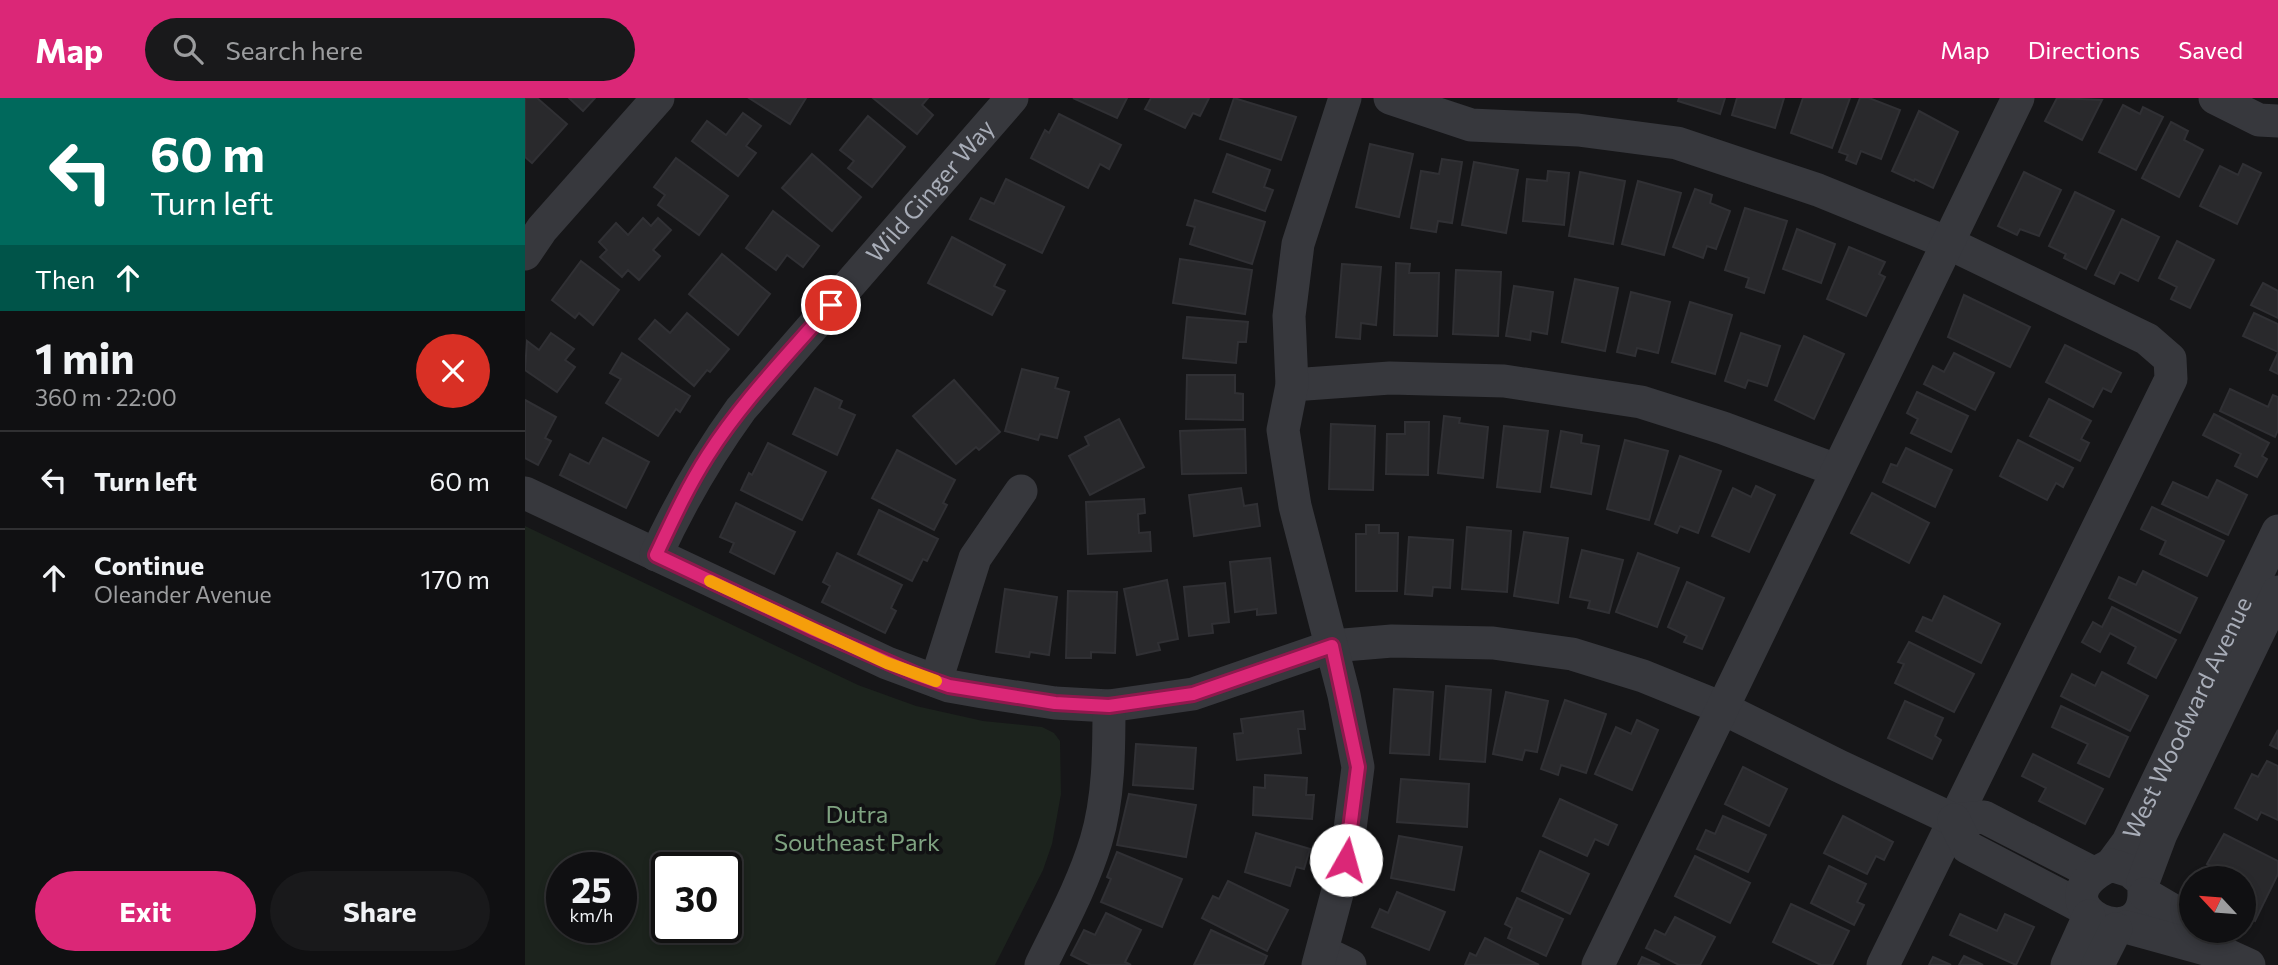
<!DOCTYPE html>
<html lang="en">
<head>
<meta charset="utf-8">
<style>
	:root { --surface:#101012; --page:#19191b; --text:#f1f3f6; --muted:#9c9d9f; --line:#303032; --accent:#db2777 }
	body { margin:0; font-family:Commissioner,sans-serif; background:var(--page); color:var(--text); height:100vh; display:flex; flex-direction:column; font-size:26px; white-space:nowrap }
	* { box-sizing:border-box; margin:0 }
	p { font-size:23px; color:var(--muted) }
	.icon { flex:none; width:38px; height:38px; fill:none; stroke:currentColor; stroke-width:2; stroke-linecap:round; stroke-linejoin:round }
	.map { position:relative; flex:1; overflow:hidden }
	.details { display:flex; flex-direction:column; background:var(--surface); width:525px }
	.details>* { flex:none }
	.guide { background:#00695c; color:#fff; overflow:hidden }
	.needle { width:46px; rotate:296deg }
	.tools { position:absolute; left:1654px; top:768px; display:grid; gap:14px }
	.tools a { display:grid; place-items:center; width:77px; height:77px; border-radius:50%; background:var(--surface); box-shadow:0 4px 10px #0003,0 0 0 2px var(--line); font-size:35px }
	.speed { position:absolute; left:21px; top:754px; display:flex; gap:14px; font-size:35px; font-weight:700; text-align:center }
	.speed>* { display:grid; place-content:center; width:91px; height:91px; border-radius:50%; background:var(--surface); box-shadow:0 4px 10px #0003,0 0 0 2px var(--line); line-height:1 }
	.speed small { font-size:18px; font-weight:400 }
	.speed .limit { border:4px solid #111; border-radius:10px; background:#fff; color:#111 }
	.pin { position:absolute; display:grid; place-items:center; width:60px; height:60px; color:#fff; margin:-30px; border:4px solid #fff; border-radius:50%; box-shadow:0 2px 7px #0007 }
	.me { position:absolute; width:77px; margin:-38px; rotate:7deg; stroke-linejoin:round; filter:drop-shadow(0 0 5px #0008) }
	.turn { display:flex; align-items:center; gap:24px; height:147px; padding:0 35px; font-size:32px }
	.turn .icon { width:91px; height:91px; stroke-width:2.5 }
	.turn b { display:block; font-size:49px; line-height:60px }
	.then { display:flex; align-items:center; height:66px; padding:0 35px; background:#0003; gap:14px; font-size:26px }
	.round { display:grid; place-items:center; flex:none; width:74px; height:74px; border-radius:37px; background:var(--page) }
	.summary { display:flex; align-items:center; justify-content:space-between; height:119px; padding:0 35px }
	h1 { font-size:42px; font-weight:700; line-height:52px }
	.action { display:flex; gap:14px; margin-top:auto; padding:14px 35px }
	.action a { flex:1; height:80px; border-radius:42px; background:var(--accent); color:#fff; font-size:28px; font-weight:700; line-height:80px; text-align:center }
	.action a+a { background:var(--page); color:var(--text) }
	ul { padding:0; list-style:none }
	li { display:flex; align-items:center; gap:21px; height:98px; padding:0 35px; border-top:2px solid var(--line) }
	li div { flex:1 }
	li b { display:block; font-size:26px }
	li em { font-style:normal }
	header { display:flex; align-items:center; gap:42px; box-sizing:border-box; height:98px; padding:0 35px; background:var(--accent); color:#fff }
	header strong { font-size:33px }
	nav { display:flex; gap:38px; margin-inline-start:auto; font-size:24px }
	.search { width:490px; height:63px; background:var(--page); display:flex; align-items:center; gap:18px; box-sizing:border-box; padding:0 24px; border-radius:38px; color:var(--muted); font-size:26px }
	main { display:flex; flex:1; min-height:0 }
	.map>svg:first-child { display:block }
</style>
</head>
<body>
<header>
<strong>Map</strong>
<div class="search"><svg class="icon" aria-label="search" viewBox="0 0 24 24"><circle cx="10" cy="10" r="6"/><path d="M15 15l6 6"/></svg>Search here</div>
<nav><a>Map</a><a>Directions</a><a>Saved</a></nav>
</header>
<main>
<section class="details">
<div class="guide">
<div class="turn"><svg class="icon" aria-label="left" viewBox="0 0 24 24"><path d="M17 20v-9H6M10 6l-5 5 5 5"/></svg><div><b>60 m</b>Turn left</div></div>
<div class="then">Then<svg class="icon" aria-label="ahead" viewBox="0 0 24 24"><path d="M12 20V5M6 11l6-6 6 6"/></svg></div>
</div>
<div class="summary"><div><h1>1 min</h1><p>360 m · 22:00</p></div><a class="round" style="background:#d93025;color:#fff"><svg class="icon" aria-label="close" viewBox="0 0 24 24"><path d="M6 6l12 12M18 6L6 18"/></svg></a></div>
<ul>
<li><svg class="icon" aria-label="left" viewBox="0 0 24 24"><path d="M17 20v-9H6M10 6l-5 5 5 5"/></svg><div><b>Turn left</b></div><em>60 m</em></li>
<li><svg class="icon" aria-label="ahead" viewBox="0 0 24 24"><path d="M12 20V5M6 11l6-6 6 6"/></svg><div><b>Continue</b><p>Oleander Avenue</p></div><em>170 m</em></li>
</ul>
<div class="action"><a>Exit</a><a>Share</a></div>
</section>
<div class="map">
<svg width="1753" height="867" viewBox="0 0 1753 867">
	<rect width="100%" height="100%" fill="#161618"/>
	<path fill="#1c231d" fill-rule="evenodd" d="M0 428 333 587 391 608 458 623 517 629 529 635 535 643 536 696 527 746 518 772 470 867H0ZM37 770H96V830H37ZM142 770H201V830H142Z"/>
	<g fill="#29292c" stroke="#303034" stroke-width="2">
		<path d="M0 0H12L42 26 7 65 0 59Z"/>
		<path d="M44 0H70L58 13Z"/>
		<path d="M224 0H281L265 26Z"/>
		<path d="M348 0H403L397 7 408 17 392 36Z"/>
		<path d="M548 0H602L592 20Z"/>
		<path d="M626 0H684L675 18 668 15 660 30 620 11Z"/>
		<path d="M709 0 771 19 756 62 695 41Z"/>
		<path d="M1154 0H1200L1195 16 1153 3Z"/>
		<path d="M1212 0H1259L1250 30 1207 17Z"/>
		<path d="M1278 0H1325L1307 50 1266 35Z"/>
		<path d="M1335 0H1344L1375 12 1356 61 1336 53 1331 66 1321 62 1323 57 1314 54Z"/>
		<path d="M1532 0 1577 2 1557 42 1520 23Z"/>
		<path d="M1598 7 1615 16 1618 9 1638 19 1611 72 1574 54Z"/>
		<path d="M1394 13 1433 34 1408 90 1390 81 1389 83 1367 73Z"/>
		<path d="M218 15 236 28 221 48 231 55 213 78 167 43 182 23 201 37Z"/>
		<path d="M534 16 596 47 584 71 575 66 563 90 506 60 520 32 524 35Z"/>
		<path d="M343 18 380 49 347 89 323 70 329 63 315 52Z"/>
		<path d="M1646 24 1663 33 1659 42 1678 52 1654 99 1617 80Z"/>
		<path d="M845 46 888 56 874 119 831 109Z"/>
		<path d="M287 56 336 99 307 133 257 90Z"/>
		<path d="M702 56 745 72 739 89 748 92 740 113 688 94Z"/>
		<path d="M151 60 203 98 174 137 133 107 140 97 129 89Z"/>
		<path d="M917 61 937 64 927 125 913 123 911 134 886 130 896 73 914 76Z"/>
		<path d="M949 64 993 72 981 135 937 127Z"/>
		<path d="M1718 66 1736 75 1712 126 1675 108 1695 68 1713 77Z"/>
		<path d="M1023 73 1044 75 1039 127 998 123 1002 81 1022 83Z"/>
		<path d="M1055 74 1100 83 1088 146 1044 138Z"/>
		<path d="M1499 74 1536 92 1514 138 1495 131 1492 137 1473 128Z"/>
		<path d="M481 81 539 109 517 155 445 121 456 100 469 106Z"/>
		<path d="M1113 83 1156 95 1139 157 1097 146Z"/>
		<path d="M1170 91 1187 97 1185 105 1205 113 1191 151 1182 148 1178 160 1148 149Z"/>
		<path d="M1550 94 1589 113 1561 171 1539 160 1541 156 1524 148Z"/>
		<path d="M670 102 740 124 727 166 665 146 670 129 662 127Z"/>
		<path d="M1220 110 1262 123 1239 195 1221 189 1224 180 1200 172Z"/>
		<path d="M248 113 294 148 278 169 262 157 251 172 221 150Z"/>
		<path d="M118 120 126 128 133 120 146 132 128 152 135 158 114 182 103 172 97 179 75 159 82 152 74 144 91 125 103 137Z"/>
		<path d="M1597 121 1634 139 1613 183 1595 174 1589 186 1570 177Z"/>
		<path d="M1272 131 1310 146 1296 185 1258 171Z"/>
		<path d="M427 139 480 167 469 188 480 193 467 217 403 185Z"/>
		<path d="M1652 143 1689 162 1665 210 1646 201 1652 189 1634 180Z"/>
		<path d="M1324 149 1360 164 1354 176 1360 179 1341 218 1302 201Z"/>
		<path d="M197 156 245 196 213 237 164 196Z"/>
		<path d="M655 161 727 172 720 216 648 205Z"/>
		<path d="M56 163 94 192 68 227 54 215 50 220 27 202Z"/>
		<path d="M871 165 885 166 884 175H914L912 238 869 237Z"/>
		<path d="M817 166 856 169 851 227 836 225 835 241 811 239Z"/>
		<path d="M931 172 976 174 973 238 928 236Z"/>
		<path d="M1050 181 1093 190 1080 253 1037 244Z"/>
		<path d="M1738 185 1753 193V220L1726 207Z"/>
		<path d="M989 188 1028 194 1022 236 1006 233 1005 242 981 238Z"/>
		<path d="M1106 194 1145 204 1133 255 1112 250 1110 258 1092 254Z"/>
		<path d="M1439 197 1505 229 1485 269 1423 239Z"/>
		<path d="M1165 204 1207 217 1190 276 1147 264Z"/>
		<path d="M162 215 204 251 185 274 182 272 169 288 114 241 130 222 145 235Z"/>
		<path d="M1729 215 1753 226V254L1718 238Z"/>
		<path d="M662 219 723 224 721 244H713L711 265 658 260Z"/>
		<path d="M26 235 49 251 40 262 50 269 32 294 0 272 2 243 14 252Z"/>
		<path d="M1216 235 1255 248 1242 288 1223 282 1220 290 1200 283Z"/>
		<path d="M1279 238 1319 256 1289 321 1250 302Z"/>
		<path d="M1540 247 1596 275 1586 294 1578 290 1568 309 1521 284Z"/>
		<path d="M97 255 165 298 155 314 151 311 133 338 81 305 96 281 85 275Z"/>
		<path d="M1429 255 1469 275 1450 312 1399 286 1408 268 1419 274Z"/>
		<path d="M1753 255V276L1745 272Z"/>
		<path d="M497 271 533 280 530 290 544 294 532 340 515 336 513 342 480 333Z"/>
		<path d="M662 277H710V295L718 296V322L661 321Z"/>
		<path d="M429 282 475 334 454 352 451 349 431 366 388 318Z"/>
		<path d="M290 290 317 303 314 310 330 317 312 357 268 336Z"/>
		<path d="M1705 291 1743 309 1748 297 1753 299V332L1750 339 1695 313Z"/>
		<path d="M1392 294 1443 318 1426 354 1386 335 1393 321 1382 315Z"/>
		<path d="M1524 301 1566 323 1556 341 1564 345 1555 363 1505 338Z"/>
		<path d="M0 302 31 319 20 340 26 343 13 367 0 360Z"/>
		<path d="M1689 316 1744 345 1737 358 1742 361 1732 379 1710 368 1716 356 1678 337Z"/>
		<path d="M919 318 935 320 934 325 963 329 958 380 913 375Z"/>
		<path d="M594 321 619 369 565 397 544 358 564 347 560 339Z"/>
		<path d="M880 324H904L903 377 861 376 862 336H880Z"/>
		<path d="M806 326 850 328 848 392 804 391Z"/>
		<path d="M979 328 1023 333 1015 394 972 389Z"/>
		<path d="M720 331 721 375 657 376 655 333Z"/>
		<path d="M1036 333 1057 337 1056 345 1074 348 1066 396 1026 389Z"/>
		<path d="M78 340 124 364 101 410 35 377 45 356 64 366Z"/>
		<path d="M1100 342 1143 353 1124 422 1082 411Z"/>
		<path d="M1493 342 1548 370 1538 389 1531 385 1522 402 1475 378Z"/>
		<path d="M243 345 301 374 277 422 216 392 224 375 227 377Z"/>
		<path d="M1381 350 1427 372 1410 409 1358 384 1366 366 1372 368Z"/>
		<path d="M372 352 430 382 418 405 422 407 409 432 347 400Z"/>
		<path d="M1155 358 1196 373 1173 435 1155 428 1152 435 1130 426Z"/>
		<path d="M1692 382 1722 397 1703 437 1637 406 1648 384 1683 400Z"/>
		<path d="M1231 388 1250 397 1224 454 1187 438 1208 390 1226 399Z"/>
		<path d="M716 390 719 408 732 406 735 428 669 438 664 397Z"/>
		<path d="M1347 395 1404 425 1384 465 1326 435Z"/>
		<path d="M619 401 620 415 613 416 614 435 625 434 626 453 563 456 561 404Z"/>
		<path d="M211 405 270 434 249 476 205 454 209 445 195 439Z"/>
		<path d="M1627 409 1699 443 1682 478 1635 456 1641 443 1616 431Z"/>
		<path d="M354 412 413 441 402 463 398 461 387 483 333 456Z"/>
		<path d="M841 427H854V435H873L872 493H831V436H841Z"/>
		<path d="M942 429 986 433 982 494 937 491Z"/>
		<path d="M999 434 1043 440 1033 505 989 498Z"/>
		<path d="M884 439 928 442 925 490 908 489 907 498 880 496Z"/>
		<path d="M1057 452 1098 462 1084 515 1063 510 1065 503 1045 499Z"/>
		<path d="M312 455 377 487 366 510 371 513 360 535 297 504 305 488 298 484Z"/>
		<path d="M1113 455 1154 470 1132 529 1091 514Z"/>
		<path d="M745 460 751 515 732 517V511L710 514 705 464Z"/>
		<path d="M1618 473 1672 500 1655 535 1584 500 1594 479 1611 487Z"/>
		<path d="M642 482 653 541 633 545 635 552 612 557 599 491Z"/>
		<path d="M1162 484 1199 500 1177 551 1159 544 1162 538 1143 529Z"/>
		<path d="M700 485 704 524 687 526 688 535 664 538 659 489Z"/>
		<path d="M480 491 532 499 524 557 505 554 504 559 471 554Z"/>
		<path d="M543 493 592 494 590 555 566 554V560H541Z"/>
		<path d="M1419 498 1475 526 1456 565 1391 533 1398 519 1407 523Z"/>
		<path d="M1587 509 1651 542 1631 580 1603 565 1611 549 1585 535 1575 554 1557 544 1568 524 1577 529Z"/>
		<path d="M1384 544 1449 576 1429 614 1370 585 1379 566 1373 564Z"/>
		<path d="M1577 574 1623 598 1605 633 1536 598 1547 576 1570 588Z"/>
		<path d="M921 588 966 592 960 664 915 661Z"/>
		<path d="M869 591 908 594 904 657 865 655Z"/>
		<path d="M981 594 1023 603 1012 654 1000 652 997 662 968 656Z"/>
		<path d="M1040 602 1081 616 1061 675 1036 667 1033 677 1016 671Z"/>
		<path d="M1380 603 1418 620 1410 638 1416 642 1407 661 1363 640Z"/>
		<path d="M1536 608 1603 639 1584 679 1553 665 1563 646 1527 629Z"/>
		<path d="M778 613 780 631H773L776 655 712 662 709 636 718 635 716 621Z"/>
		<path d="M1112 622 1133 632 1107 692 1070 676 1091 629 1106 636Z"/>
		<path d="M1753 632V651L1745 647Z"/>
		<path d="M611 646 671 650 668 691 608 687Z"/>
		<path d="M1508 656 1578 691 1560 726 1514 703 1521 690 1497 678Z"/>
		<path d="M1742 663 1753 668V722L1736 714 1732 722 1710 710 1727 676 1733 679Z"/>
		<path d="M1218 669 1262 691 1244 728 1200 706Z"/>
		<path d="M740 677 782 680 781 697H789L787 721 728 717 729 689 740 690Z"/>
		<path d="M876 681 944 686 942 729 872 724Z"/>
		<path d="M604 696 671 707 661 759 592 747Z"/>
		<path d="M1035 701 1092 727 1083 747 1070 741 1062 758 1018 738Z"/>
		<path d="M1198 718 1241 737 1223 774 1172 751 1181 732 1190 736Z"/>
		<path d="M1318 718 1368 744 1359 762 1351 758 1342 776 1299 755Z"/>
		<path d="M731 735 785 751 779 771 771 769 765 788 720 774Z"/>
		<path d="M1699 736 1753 763V776L1730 823 1718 817V780H1684L1692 771 1682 766Z"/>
		<path d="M874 738 937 749 929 792 866 780Z"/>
		<path d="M1015 753 1064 776 1045 816 997 793Z"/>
		<path d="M592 754 657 781 637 829 576 804 586 781 582 779Z"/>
		<path d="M1170 758 1225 785 1205 825 1150 798Z"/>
		<path d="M1304 768 1341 786 1332 804 1339 807 1329 827 1286 805Z"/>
		<path d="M703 783 763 812 742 853 677 820 688 798 694 801Z"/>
		<path d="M872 794 920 814 904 852 847 829 855 811 863 815Z"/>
		<path d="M992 800 1038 821 1021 858 983 840 987 830 980 826Z"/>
		<path d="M1266 806 1324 833 1307 867H1296L1248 844Z"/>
		<path d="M581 815 616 832 600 864 606 867H566L546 857 559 832 570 837Z"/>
		<path d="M1435 816 1472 833 1480 816 1509 829 1491 867 1425 837Z"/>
		<path d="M1150 819 1190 839 1175 867H1154L1121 850 1130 832 1140 837Z"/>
		<path d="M686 832 742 858 738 867H669Z"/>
		<path d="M960 840 1014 867H940L945 855 951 858Z"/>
		<path d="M1439 858 1458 867H1434Z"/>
		<path d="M1117 859 1135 867H1113Z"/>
		<path d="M1408 859 1426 867H1404Z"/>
	</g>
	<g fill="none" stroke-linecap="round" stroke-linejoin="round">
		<g stroke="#37383d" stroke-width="33">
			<path d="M865 0 946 27 1053 32 1152 45 1293 92 1423 145 1622 241 1645 261 1646 281 1358 867"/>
			<path d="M1690 0 1734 22 1753 23"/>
			<path d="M0 156 17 131 133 0"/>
			<path d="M767 287 865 280 979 283 1116 304 1198 330 1311 372"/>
			<path d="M0 395 362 565 424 588 458 594 530 605 584 608 668 596 807 548 867 543 968 545 1047 556 1118 578 1197 610 1314 668 1429 722 1459 719 1570 776"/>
			<path id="s1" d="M131 457C155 405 182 358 216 311L487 0"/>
			<path d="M411 583 450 460 496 393"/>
			<path d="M1429 722 1442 749 1559 810"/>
			<path id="s2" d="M1586 767 1603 744 1753 433"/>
			<path d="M1586 767 1605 773 1618 784C1631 867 1500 807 1586 767Z"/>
			<path d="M1618 784 1636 736 1753 494"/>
			<path d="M1620 796 1666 823"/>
			<path d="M1601 829 1702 857 1724 867"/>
			<path d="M798 854 825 867"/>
			<path d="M516 867C536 826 558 786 571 743 584 700 584 652 584 608"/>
			<path d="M793 867 821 762 833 669 819 597 770 408 758 332 767 287 764 218 773 146 820 0"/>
			<path d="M1073 867 1493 0"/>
			<path d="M1542 867 1564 818"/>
			<path d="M1573 867 1591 831"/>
		</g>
	</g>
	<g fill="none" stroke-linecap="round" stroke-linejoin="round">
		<g stroke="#8e194d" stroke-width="18">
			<path id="route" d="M306 207C264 256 218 302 183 357 163 388 147 423 131 457L289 532 390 576 424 588 530 605 584 608 668 596 807 548 833 669 821 762"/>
		</g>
		<use href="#route" stroke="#db2777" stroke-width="12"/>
		<path stroke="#f59e0b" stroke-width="12" d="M185 483 362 565 411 583"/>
	</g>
	<g text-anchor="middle" stroke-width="7" stroke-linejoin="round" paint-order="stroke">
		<g font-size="24" fill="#a8adb8" stroke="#111113">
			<text dy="8" stroke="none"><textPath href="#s1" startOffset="458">Wild Ginger Way</textPath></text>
			<text dy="8" stroke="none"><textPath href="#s2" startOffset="166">West Woodward Avenue</textPath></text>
		</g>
		<g font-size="24" fill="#7fa381" stroke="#111113">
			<text x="332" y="725">Dutra<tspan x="332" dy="28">Southeast Park</tspan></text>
		</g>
	</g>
</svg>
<div class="tools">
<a><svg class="needle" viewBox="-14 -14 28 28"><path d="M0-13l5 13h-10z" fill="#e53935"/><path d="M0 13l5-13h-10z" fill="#9c9d9f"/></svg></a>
</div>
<div class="speed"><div>25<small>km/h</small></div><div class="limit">30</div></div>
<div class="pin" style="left:306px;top:207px;background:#d93025"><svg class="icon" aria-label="arrive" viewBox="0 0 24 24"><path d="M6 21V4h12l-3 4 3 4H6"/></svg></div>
<svg class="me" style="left:821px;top:762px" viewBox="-20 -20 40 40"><circle r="19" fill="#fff"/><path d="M0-13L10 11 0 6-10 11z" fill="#db2777"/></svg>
</div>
</main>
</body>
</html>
